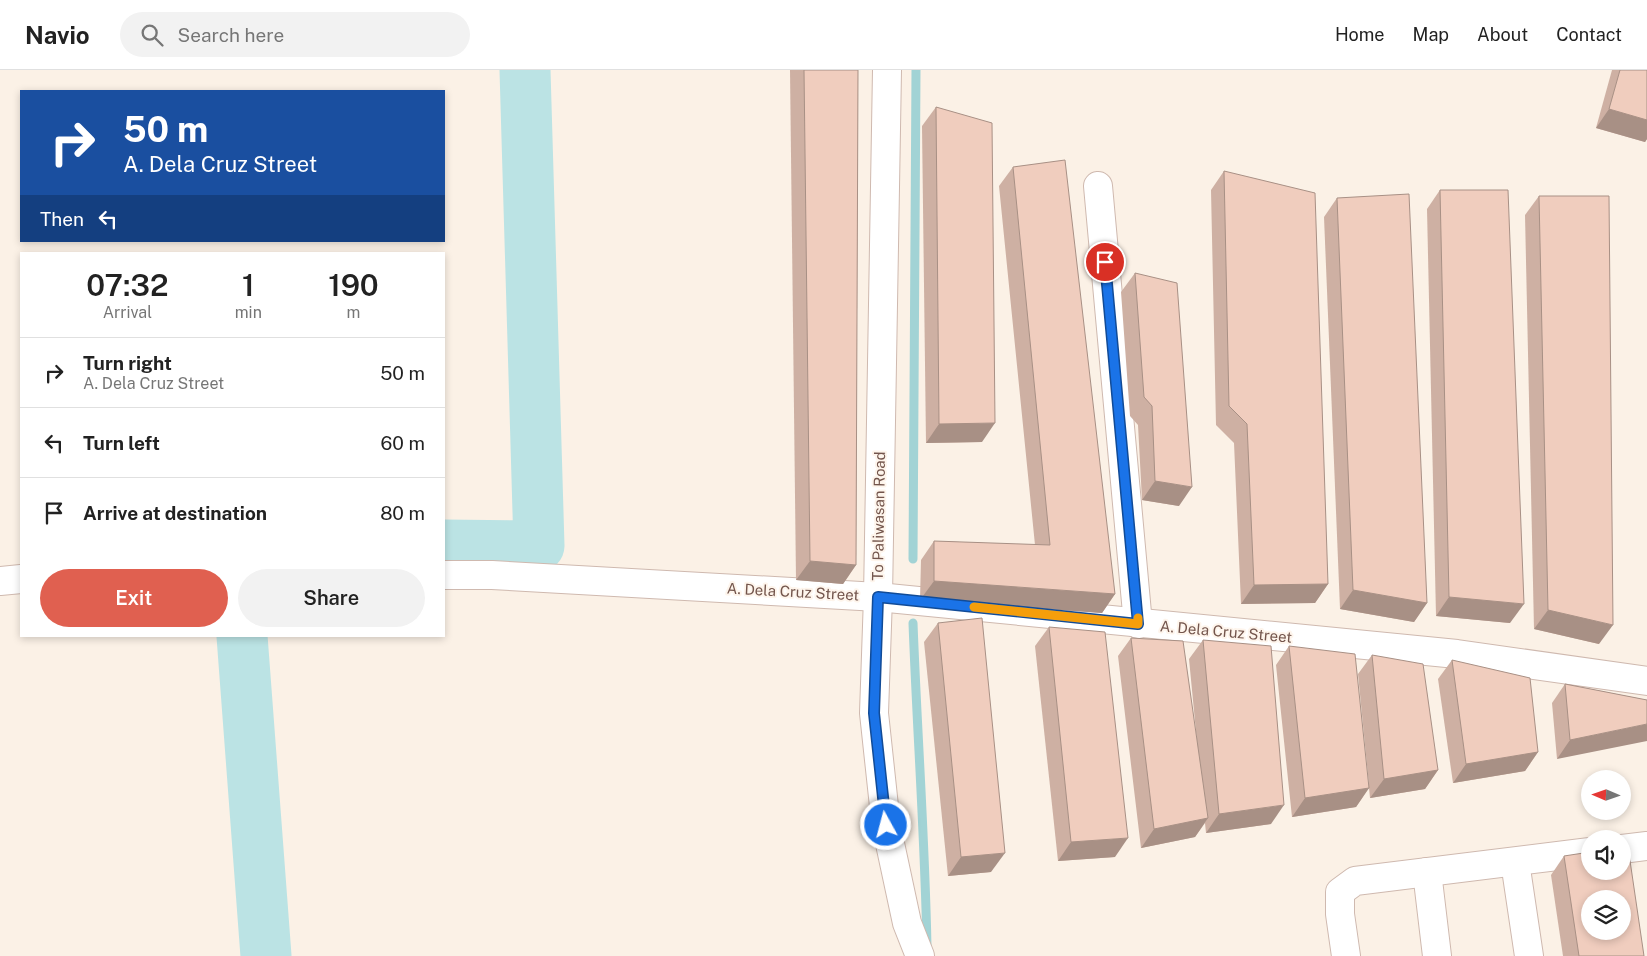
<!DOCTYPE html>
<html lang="en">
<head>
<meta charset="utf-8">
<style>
	:root { --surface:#fff; --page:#f2f2f2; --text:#222; --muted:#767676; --line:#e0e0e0; --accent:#e06050 }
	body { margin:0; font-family:"Public Sans",sans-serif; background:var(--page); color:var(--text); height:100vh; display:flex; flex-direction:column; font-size:19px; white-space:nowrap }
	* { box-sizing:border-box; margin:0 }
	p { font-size:16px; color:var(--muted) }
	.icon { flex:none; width:28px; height:28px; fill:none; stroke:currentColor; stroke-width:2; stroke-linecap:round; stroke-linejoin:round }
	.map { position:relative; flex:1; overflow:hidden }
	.sheet { position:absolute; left:20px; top:182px; width:425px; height:385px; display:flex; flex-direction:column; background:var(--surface); border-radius:0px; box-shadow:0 2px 8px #0003 }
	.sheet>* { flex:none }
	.banner { position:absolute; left:20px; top:20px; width:425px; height:152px; border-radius:0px; box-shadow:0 2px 8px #0003; background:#1a4fa0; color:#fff; overflow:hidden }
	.needle { width:32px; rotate:272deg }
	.buttons { position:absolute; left:1581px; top:700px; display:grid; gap:10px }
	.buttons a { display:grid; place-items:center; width:50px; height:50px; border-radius:50%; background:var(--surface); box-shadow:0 2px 8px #0003; font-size:25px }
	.pin { position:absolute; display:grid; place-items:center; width:42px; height:42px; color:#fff; margin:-21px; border:2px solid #fff; border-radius:50%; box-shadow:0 1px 5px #0007 }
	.me { position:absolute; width:55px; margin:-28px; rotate:353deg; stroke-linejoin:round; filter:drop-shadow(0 0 4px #0008) }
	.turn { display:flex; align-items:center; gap:18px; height:105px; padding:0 20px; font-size:22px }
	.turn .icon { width:65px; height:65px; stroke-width:2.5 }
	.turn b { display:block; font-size:35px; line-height:42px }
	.then { display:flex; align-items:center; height:48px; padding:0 20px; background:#0003; gap:10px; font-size:19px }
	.eta { display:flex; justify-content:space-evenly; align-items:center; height:85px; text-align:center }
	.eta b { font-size:30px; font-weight:600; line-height:35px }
	.cta { display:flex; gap:10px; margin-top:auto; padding:10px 20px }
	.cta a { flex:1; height:58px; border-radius:30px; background:var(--accent); color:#fff; font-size:20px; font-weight:600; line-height:58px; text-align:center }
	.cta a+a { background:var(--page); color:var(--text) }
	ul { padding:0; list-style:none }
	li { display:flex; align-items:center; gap:15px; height:70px; padding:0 20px; border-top:1px solid var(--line) }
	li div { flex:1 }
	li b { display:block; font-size:19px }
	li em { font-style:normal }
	header { display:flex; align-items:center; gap:30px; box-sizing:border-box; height:70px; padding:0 25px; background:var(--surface); border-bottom:1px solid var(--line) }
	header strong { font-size:24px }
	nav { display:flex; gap:28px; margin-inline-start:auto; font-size:18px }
	.search { width:350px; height:45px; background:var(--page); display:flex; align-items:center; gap:12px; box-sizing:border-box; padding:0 18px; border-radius:28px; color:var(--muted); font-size:19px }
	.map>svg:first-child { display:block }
</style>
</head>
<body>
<header>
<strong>Navio</strong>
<div class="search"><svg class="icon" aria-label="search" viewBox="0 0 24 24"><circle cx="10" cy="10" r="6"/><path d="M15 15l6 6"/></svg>Search here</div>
<nav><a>Home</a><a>Map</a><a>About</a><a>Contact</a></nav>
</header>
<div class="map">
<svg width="1647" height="886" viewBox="0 0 1647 886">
	<rect width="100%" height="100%" fill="#fbf1e6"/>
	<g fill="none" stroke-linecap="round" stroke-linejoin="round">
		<g stroke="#a2d3d5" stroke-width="9">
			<path d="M913 489 916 0"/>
			<path d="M913 553C917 661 925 769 927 877"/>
		</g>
		<g stroke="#bbe3e4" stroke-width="51">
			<path d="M444 475 539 476 525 0"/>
			<path d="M242 566 266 886"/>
		</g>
		<g stroke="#cfb9af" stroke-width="30">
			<g id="minor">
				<path d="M887 0 878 527 874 643 886 755 907 853 920 886"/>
				<path d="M1098 116 1138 554"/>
				<path d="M444 505H492L878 527 1457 584 1647 611"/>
				<path d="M0 511 21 509"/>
				<path d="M1622 779 1647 776"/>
				<path d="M1515 792 1529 886"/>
				<path d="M1427 802 1437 886"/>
				<path d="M1346 886 1340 844V822L1355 811 1590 782"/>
			</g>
		</g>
		<use href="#minor" stroke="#fff" stroke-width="28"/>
	</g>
	<g fill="#ceb0a3">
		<path d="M790 0H858L856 495 843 514 796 510Z"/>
		<path d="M1612 0H1647V69L1645 72 1596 58Z"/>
		<path d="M936 37 982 372 926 373 922 56Z"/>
		<path d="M1013 97 1115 524 1102 543 920 530 921 490 934 471 1035 475 999 116Z"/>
		<path d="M1224 101 1328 514 1315 533 1241 534 1234 373 1216 355 1211 120Z"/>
		<path d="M1440 120 1510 553 1436 546 1427 139Z"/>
		<path d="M1539 126 1599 574 1534 559 1525 145Z"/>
		<path d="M1337 128 1427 533 1414 552 1340 539 1324 147Z"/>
		<path d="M1135 203 1179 436 1142 430 1138 355 1130 346 1121 222Z"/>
		<path d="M938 553 991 802 948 806 924 572Z"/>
		<path d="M1049 557 1115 787 1058 791 1035 576Z"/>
		<path d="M1131 568 1197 672 1189 589 1203 570 1271 754 1206 763 1205 753 1195 767 1141 778 1118 586Z"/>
		<path d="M1289 576 1369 715 1358 604 1372 585 1438 700 1425 719 1370 728 1369 718 1356 737 1292 747 1276 595Z"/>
		<path d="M1452 590 1538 682 1525 701 1453 713 1438 609Z"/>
		<path d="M1565 614 1647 630 1557 689 1552 633Z"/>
		<path d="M1564 786 1644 886H1563L1551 805Z"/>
	</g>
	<g fill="#a89085">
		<path d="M1609 39 1647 50V69L1645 72 1596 58Z"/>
		<path d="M995 353 982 372 926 373 939 354Z"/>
		<path d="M1155 411 1192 417 1179 436 1142 430Z"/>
		<path d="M810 491 856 495 843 514 796 510Z"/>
		<path d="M934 511 1115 524 1102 543 920 530Z"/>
		<path d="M1328 514 1315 533 1241 534 1254 515Z"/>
		<path d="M1353 520 1427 533 1414 552 1340 539Z"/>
		<path d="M1449 527 1524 534 1510 553 1436 546Z"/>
		<path d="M1548 540 1613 555 1599 574 1534 559Z"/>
		<path d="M1647 654V671L1557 689 1570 670Z"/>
		<path d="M1538 682 1525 701 1453 713 1466 694Z"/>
		<path d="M1438 700 1425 719 1370 728 1384 709Z"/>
		<path d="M1369 718 1356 737 1292 747 1305 728Z"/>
		<path d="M1284 735 1271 754 1206 763 1219 744Z"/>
		<path d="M1208 748 1195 767 1141 778 1154 759Z"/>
		<path d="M1128 768 1115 787 1058 791 1071 772Z"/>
		<path d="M1005 783 991 802 948 806 961 787Z"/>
	</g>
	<g fill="#f0cdbe" stroke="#a89085" fill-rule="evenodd">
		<path d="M804 0H858L856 495 810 491Z"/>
		<path d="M1620 0H1647V50L1609 39Z"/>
		<path d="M936 37 992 53 995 353 939 354Z"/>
		<path d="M1065 90 1115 524 934 511V471L1050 475 1013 97Z"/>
		<path d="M1224 101 1315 123 1328 514 1254 515 1247 354 1229 336Z"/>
		<path d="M1440 120H1508L1524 534 1449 527Z"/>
		<path d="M1409 124 1427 533 1353 520 1337 128Z"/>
		<path d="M1539 126H1609L1613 555 1548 540Z"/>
		<path d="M1135 203 1177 213 1192 417 1155 411 1152 336 1144 327Z"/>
		<path d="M982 548 1005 783 961 787 938 553Z"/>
		<path d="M1049 557 1105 562 1128 768 1071 772Z"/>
		<path d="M1131 568 1183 571 1208 748 1154 759Z"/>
		<path d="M1203 570 1271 576 1284 735 1219 744Z"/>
		<path d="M1289 576 1355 584 1369 718 1305 728Z"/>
		<path d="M1372 585 1423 594 1438 700 1384 709Z"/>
		<path d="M1452 590 1530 608 1538 682 1466 694Z"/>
		<path d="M1565 614 1647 630V654L1570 670Z"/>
		<path d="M1622 777H1628L1644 886H1579L1564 786 1590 782V801H1622ZM1590 829H1622V861H1590Z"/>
	</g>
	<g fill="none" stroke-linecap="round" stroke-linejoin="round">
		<g stroke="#114b97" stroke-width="12">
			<path id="route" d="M886 755 874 643 878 527 1138 554 1105 192"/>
		</g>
		<use href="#route" stroke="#1a73e8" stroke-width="9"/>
		<path stroke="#f59e0b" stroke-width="9" d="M974 537 1138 554V548"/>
	</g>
	<g text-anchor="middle" stroke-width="4" stroke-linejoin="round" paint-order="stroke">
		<g font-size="15" fill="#73554c" stroke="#fef5ec">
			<text transform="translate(879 446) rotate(-89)" y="5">To Paliwasan Road</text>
			<text transform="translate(793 522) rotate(3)" y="5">A. Dela Cruz Street</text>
			<text transform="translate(1226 562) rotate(5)" y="5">A. Dela Cruz Street</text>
		</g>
	</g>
</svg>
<div class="buttons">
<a><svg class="needle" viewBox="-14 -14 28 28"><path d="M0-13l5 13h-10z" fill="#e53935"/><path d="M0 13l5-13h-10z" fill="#767676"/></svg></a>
<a><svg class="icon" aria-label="sound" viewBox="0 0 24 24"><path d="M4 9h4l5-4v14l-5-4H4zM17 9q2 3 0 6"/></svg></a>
<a><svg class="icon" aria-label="layers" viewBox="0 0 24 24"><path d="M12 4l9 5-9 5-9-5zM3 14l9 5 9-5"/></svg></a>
</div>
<div class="pin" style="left:1105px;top:192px;background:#d93025"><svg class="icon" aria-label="arrive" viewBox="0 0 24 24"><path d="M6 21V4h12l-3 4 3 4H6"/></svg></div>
<svg class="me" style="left:886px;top:755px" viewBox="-20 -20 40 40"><circle r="17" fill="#1a73e8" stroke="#fff" stroke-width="3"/><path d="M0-11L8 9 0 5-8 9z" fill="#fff"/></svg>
<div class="banner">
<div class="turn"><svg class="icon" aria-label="right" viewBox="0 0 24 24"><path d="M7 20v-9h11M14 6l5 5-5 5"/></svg><div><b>50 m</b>A. Dela Cruz Street</div></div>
<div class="then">Then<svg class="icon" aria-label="left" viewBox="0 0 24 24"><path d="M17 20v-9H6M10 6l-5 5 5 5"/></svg></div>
</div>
<section class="sheet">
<div class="eta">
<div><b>07:32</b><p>Arrival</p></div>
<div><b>1</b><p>min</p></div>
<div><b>190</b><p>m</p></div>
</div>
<ul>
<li><svg class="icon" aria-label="right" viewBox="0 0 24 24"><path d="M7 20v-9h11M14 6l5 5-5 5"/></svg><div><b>Turn right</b><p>A. Dela Cruz Street</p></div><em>50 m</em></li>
<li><svg class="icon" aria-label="left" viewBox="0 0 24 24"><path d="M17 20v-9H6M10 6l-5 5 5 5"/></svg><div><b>Turn left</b></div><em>60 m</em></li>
<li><svg class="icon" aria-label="arrive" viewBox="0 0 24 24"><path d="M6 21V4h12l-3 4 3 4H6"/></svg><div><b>Arrive at destination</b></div><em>80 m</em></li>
</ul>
<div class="cta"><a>Exit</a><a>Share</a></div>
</section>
</div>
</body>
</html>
